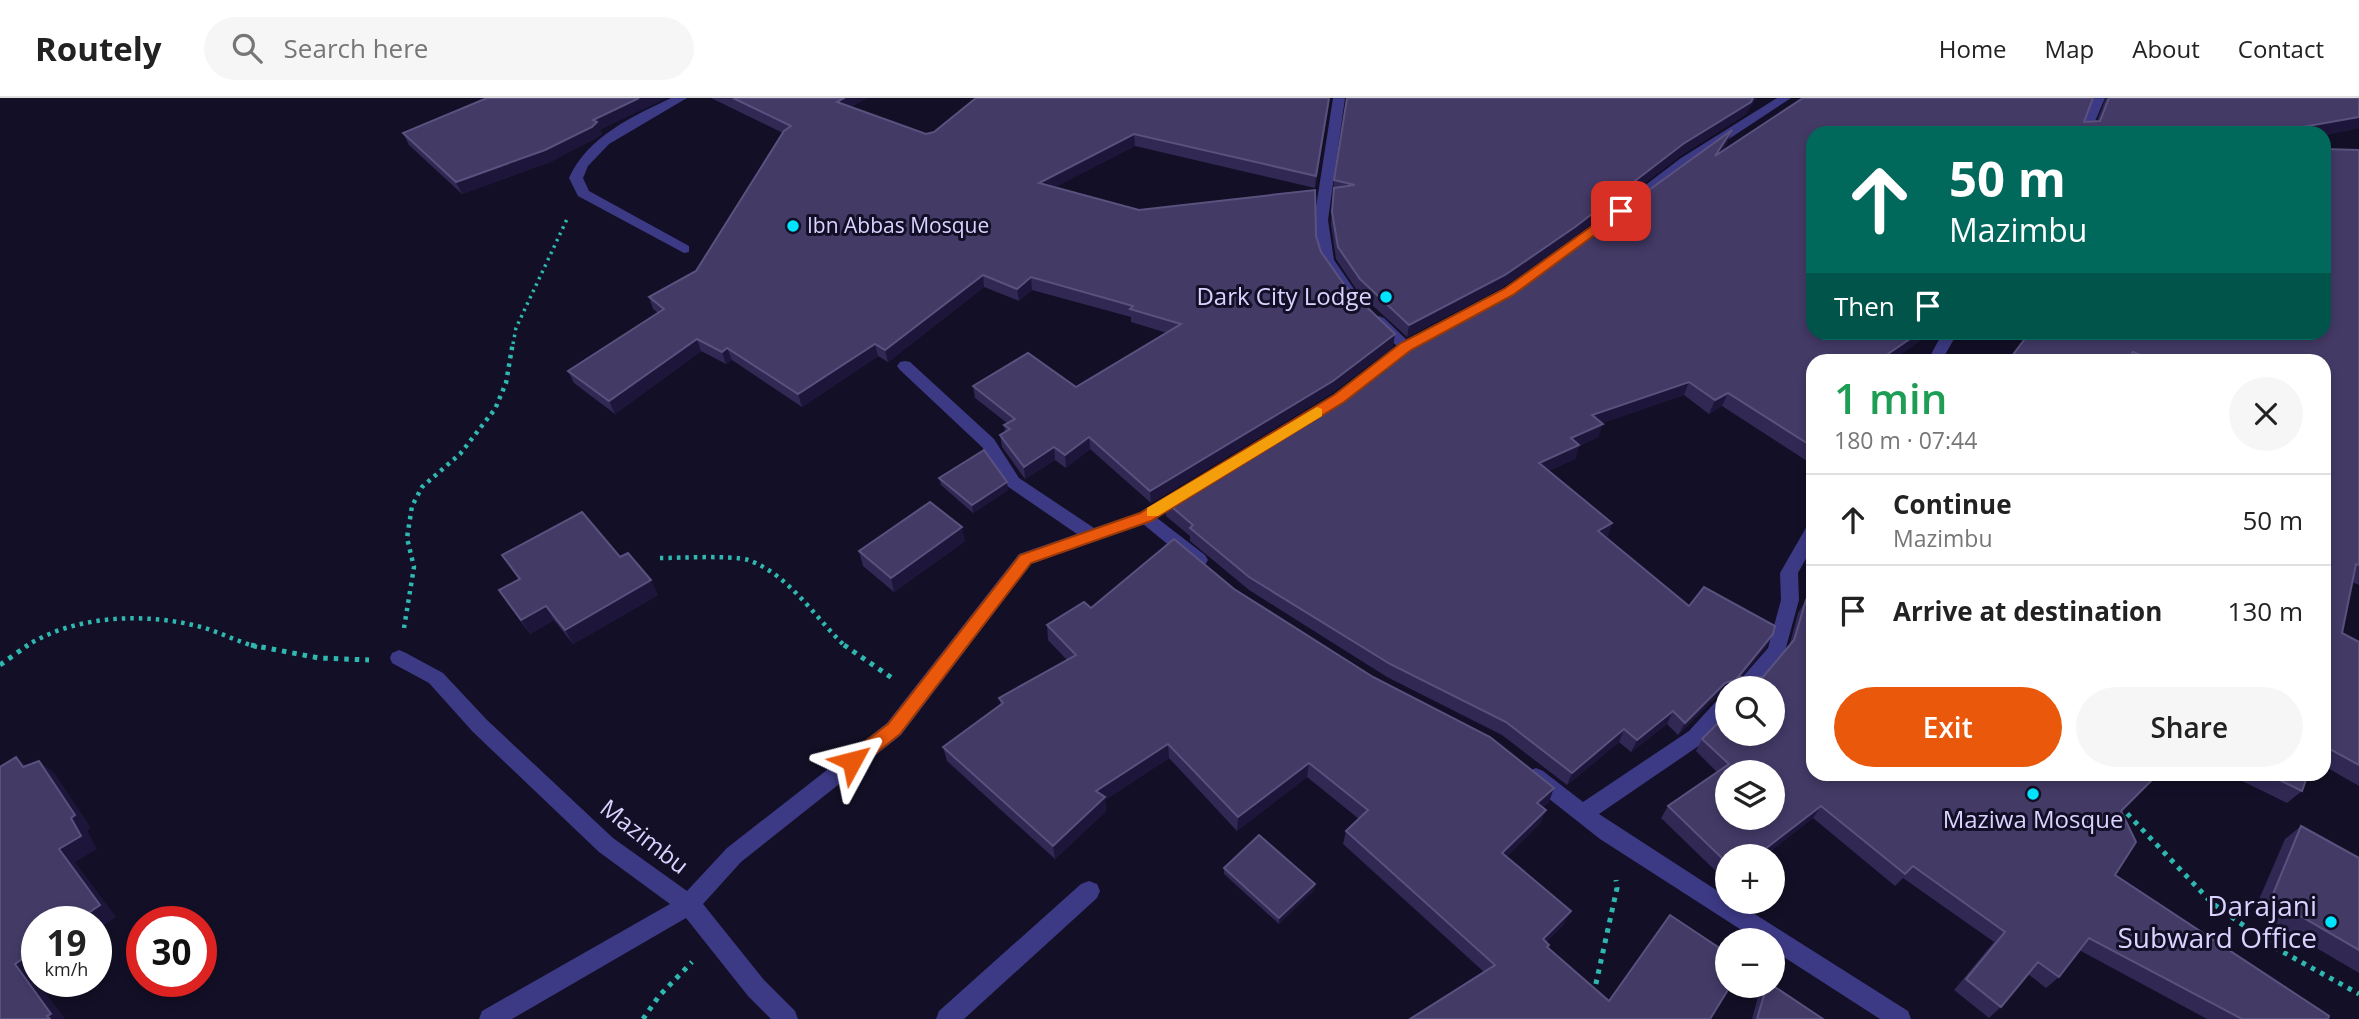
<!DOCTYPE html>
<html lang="en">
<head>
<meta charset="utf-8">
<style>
	:root { --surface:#fff; --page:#f6f6f6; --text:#222; --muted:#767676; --line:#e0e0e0; --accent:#ea580c }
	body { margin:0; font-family:"Open Sans",sans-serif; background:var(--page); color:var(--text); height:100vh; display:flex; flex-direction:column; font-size:26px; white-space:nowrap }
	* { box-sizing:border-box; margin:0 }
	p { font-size:23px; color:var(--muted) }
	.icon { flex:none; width:38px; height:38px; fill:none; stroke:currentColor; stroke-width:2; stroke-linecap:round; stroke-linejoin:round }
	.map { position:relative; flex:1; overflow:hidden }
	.drawer { position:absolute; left:1806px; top:256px; width:525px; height:427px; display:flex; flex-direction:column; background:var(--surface); border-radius:21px; box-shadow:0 4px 10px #0003 }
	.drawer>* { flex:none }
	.guide { position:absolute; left:1806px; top:28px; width:525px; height:214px; border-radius:21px; box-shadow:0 4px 10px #0003; background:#00695c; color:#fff; overflow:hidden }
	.tools { position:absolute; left:1715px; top:578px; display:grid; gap:14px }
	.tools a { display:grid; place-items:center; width:70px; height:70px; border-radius:50%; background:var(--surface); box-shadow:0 4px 10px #0003; font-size:35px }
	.speed { position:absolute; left:21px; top:808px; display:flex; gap:14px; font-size:35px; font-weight:700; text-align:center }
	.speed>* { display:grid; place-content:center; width:91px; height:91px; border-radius:50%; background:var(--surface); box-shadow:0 4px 10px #0003; line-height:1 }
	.speed small { font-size:18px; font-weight:400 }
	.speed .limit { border:10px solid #d22; background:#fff; color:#111 }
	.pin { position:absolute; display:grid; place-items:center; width:60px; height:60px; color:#fff; margin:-30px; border-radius:14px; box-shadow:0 4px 10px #0006 }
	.me { position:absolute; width:77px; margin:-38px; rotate:52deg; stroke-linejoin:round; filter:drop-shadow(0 0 5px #0008) }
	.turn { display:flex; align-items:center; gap:24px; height:147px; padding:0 28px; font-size:32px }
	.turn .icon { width:91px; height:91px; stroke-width:2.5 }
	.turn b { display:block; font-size:49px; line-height:60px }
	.then { display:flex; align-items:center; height:66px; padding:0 28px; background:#0003; gap:14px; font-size:26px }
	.round { display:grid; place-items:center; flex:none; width:74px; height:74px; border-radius:37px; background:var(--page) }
	.summary { display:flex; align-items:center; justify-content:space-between; height:119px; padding:0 28px }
	h1 { font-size:42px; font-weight:600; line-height:52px; color:#1e9e55 }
	.cta { display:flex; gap:14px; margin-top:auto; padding:14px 28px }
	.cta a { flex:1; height:80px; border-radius:42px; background:var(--accent); color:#fff; font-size:28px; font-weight:600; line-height:80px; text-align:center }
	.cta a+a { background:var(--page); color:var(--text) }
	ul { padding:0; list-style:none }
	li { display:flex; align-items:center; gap:21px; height:91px; padding:0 28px; border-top:2px solid var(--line) }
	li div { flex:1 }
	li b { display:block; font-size:26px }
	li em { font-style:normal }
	header { display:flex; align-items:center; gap:42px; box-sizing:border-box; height:98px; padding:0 35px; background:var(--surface); border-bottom:2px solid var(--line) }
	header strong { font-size:33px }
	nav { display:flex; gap:38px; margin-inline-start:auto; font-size:24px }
	.search { width:490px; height:63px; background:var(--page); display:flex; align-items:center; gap:18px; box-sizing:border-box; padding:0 24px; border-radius:38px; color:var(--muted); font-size:26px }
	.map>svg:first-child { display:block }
</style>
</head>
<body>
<header>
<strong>Routely</strong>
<div class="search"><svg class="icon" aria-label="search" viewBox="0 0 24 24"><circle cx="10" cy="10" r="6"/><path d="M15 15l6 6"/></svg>Search here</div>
<nav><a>Home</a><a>Map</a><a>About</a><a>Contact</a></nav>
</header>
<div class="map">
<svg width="2359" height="921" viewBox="0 0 2359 921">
	<rect width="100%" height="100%" fill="#130f26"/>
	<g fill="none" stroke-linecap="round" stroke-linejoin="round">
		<path stroke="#2fb8b0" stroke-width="3.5" stroke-dasharray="2.5 4.5" stroke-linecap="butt" d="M513 246 516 230 568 119"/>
		<g stroke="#2fb8b0" stroke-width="4.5" stroke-dasharray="3.5 5" stroke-linecap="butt">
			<path d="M660 460C682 460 730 457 748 462 789 476 816 521 846 549"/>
			<path d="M404 530 414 469 407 440 412 408 422 389 460 356 495 311 506 285 513 244"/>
			<path d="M25 549C73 517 146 514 201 529 220 534 238 544 257 549"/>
		</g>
		<g stroke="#2fb8b0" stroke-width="5" stroke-dasharray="4.5 6" stroke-linecap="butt">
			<path d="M251 547 319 560 369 562"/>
			<path d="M844 547 892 580"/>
			<path d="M0 567 28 547"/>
			<path d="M2120 708 2212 805 2274 849 2359 896"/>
			<path d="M1591 895 1595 890 1617 790 1616 782"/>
			<path d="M643 921 659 898 692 864"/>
		</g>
		<g fill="#3d3a85" fill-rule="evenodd">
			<path d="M671 0H687L609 46 588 68 583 80 589 93 689 148V154L684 155 578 98 569 80C588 38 632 19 671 0Z"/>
			<path d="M1333 0H1345L1328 122 1334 162 1356 194 1349 198 1344 197 1320 162 1314 122Z"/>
			<path d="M1777 0H1791L1691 66 1620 120H1610V114L1681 60Z"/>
			<path d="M2093 0H2105L2090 35H2078Z"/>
			<path d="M1379 218 1384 220 1411 246 1414 249 1411 252H1401L1374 226V220Z"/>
			<path d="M1943 234H1958L1942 262H1928Z"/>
			<path d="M905 263 910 264 994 341 1019 380 1094 430 1139 415 1181 390H1193L1195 394 1193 398 1157 420 1205 457 1208 462 1205 467H1193L1143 426 1031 466 901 637 741 764 703 806 764 882 795 913 798 921H771L748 898 686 820 512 921H479L482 913 670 806 599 754 473 634 429 585 392 565 390 560 392 555 399 552 406 555 443 575 487 622 613 740 687 793 727 750 887 625 1019 456 1077 436 1007 388 982 349 900 272 897 268 900 264Z"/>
			<path d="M1813 427V448L1798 475 1799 502 1785 553 1754 590H1733L1768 550 1781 502 1780 475 1807 428Z"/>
			<path d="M1727 597V618L1703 645 1599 716 1727 799V803H1734L1908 913 1911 921H1880L1773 852V842H1757L1600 741 1529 685 1526 679 1529 673 1536 670 1543 673 1583 704 1689 633 1720 599Z"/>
			<path d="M1089 783 1097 786 1100 793 1097 800 964 921H936L939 913 1081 786Z"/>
		</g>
	</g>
	<g fill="#312854" fill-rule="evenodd">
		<path d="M711 0H867L851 9 926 36 934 34 976 0H1330L1315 90 1135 48 1055 89 1139 112 1316 138 1321 154 1346 189 1393 249 1332 295 1151 405 1090 351 1066 370 1055 362 1025 381 1002 349 1000 337 1005 334 1004 327 1007 325 975 300 973 288 1076 289 1167 235 1131 224V219L1032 192 1019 203 984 189 888 264 878 258 802 309 732 262 726 266 701 253 615 316 574 285 568 273 658 215 653 211 649 199 696 173 783 35Z"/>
		<path d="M1803 0H2093L2084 24 2097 23 2106 0H2359V30L2324 37V35H1813V234H1933L1892 262H1813V367L1722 308 1709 316 1684 297 1602 325 1598 339 1579 348 1575 361 1548 373 1612 425 1607 439H1606L1689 508 1704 489 1775 528 1773 536 1766 549 1741 579H1763L1789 549 1798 515 1806 502 1813 494V676H2158L2121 713 2136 744 2115 777 2329 918 2328 921H2207L2079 852 2059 879 2046 890 2028 876 2001 909 1989 920 1954 892 1994 844 1903 780 1895 788 1813 720 1764 758H1727V784L1661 720 1668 708 1717 674 1696 653 1702 641 1727 616V635H1773V590H1727V595L1718 597 1678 637 1667 626 1631 654 1619 644 1567 687 1502 637 1387 579 1249 492 1190 443V438L1166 418V404L1348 294 1415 241 1519 186 1732 32 1727 45 1722 53ZM1727 674H1773V719H1727Z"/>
		<path d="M1746 16 1680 58 1571 141 1503 189 1407 239 1358 194 1336 161 1331 126 1334 82Z"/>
		<path d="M600 32 602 36 596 40 550 64 462 96 409 47 403 35Z"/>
		<path d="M2359 52V487L2352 484 2342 535 2359 544V688L2324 668V262H2009Z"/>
		<path d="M939 380 1008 392 973 415 941 387Z"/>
		<path d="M965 443 894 494 863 468 859 453Z"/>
		<path d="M502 457 620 459 658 497 573 546 554 522 530 536 508 506 499 492 518 481Z"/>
		<path d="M1234 491 1549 704 1543 709 1546 712 1540 725 1506 759 1564 826 1546 844 1548 850 1609 903 1710 921H1410L1484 874 1343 746 1346 733 1359 721 1307 679 1237 733 1169 660 1105 702 1106 713 1055 761 947 663 943 649 1001 607 999 600 1067 562 1048 542 1047 527 1091 510Z"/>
		<path d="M2228 676H2308L2302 693 2287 705Z"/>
		<path d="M2301 728 2359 760V875L2254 813 2285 741Z"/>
		<path d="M1224 770 1315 786 1314 792 1279 826 1224 776Z"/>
		<path d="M1765 887H1772L1823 921H1752L1759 895Z"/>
	</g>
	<g fill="#1d163a">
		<path d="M639 0H667L600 32 602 36 596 40 550 64 462 96 456 84Z"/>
		<path d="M844 0H867L839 16 837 4Z"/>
		<path d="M1329 0H1330L1315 90 1316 78Z"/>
		<path d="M1753 0H1757L1746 16 1680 58 1571 141 1503 189 1407 239 1409 227Z"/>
		<path d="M2359 19V30L2324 37V35H2288L2291 31Z"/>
		<path d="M1732 32 1727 45 1710 71 1715 58Z"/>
		<path d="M1134 36 1135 48 1040 97 1039 85Z"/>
		<path d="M983 177 984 189 888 264 885 252Z"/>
		<path d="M1031 179 1032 192 1019 203 1017 191Z"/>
		<path d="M1920 234H1933L1892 262H1879Z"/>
		<path d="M1395 236 1393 249 1332 295 1151 405 1150 393Z"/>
		<path d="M697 241 701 253 615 316 609 303Z"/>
		<path d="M875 246 878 258 802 309 798 296Z"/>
		<path d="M727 250 732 262 726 266 722 254Z"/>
		<path d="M1689 284 1684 297 1588 330 1592 317Z"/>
		<path d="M1728 295 1722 308 1709 316 1715 302Z"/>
		<path d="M1603 326 1598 339 1579 348 1575 361 1535 379 1539 365 1571 340Z"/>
		<path d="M1089 339 1090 351 1066 370 1065 357Z"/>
		<path d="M1054 349 1055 362 1025 381 1024 369Z"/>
		<path d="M1007 384 1008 392 973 415 972 407Z"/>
		<path d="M1612 425 1607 439 1594 446 1598 433Z"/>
		<path d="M962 429 965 443 894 494 891 480Z"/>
		<path d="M651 482 658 497 573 546 565 532Z"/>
		<path d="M546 508 554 522 530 536 521 522Z"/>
		<path d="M1773 536 1766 549 1736 586 1738 579Z"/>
		<path d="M1735 582 1731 590H1727V595L1718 597 1678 637 1685 625 1725 585Z"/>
		<path d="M1673 613 1667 626 1631 654 1637 642Z"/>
		<path d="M1624 631 1619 644 1567 687 1572 675Z"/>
		<path d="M1168 646 1169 660 1105 702 1106 713 1055 761 1053 748 1096 693Z"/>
		<path d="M16 659 33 673 23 669Z"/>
		<path d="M39 663 55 676 91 730 87 732 97 751 75 764 116 819 96 833V824H75Z"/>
		<path d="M1309 665 1307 679 1237 733 1238 719Z"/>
		<path d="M1554 690 1549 704 1532 719 1537 705Z"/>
		<path d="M1821 708 1813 720 1764 758H1756Z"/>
		<path d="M1546 712 1540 725 1497 768 1502 755Z"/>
		<path d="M1315 786 1314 792 1279 826V820Z"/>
		<path d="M1571 813 1564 826 1537 854 1543 841Z"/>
		<path d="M37 851V875L33 878 65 921H50L15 866Z"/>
	</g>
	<g fill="#433a66" stroke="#5a527e" stroke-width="2" fill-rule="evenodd">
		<path d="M487 0H639L593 22 597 24 592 29 545 52 456 84 403 35Z"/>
		<path d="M733 0H844L837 4 926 36 934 34 976 0H1329L1316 78 1134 36 1039 85 1139 112 1315 92 1316 138 1321 154 1346 189 1395 236 1333 283 1150 393 1089 339 1065 357 1054 349 1024 369 1000 337 1010 331 1004 327 1015 321 973 288 1028 255 1076 289 1181 226 1130 211 1133 208 1031 179 1017 191 983 177 885 252 875 246 798 296 727 250 722 254 697 241 609 303 568 273 664 211 649 199 696 173 784 33 791 28Z"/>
		<path d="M1347 0H1753L1751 4 1683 46 1575 129 1505 177 1409 227 1360 181 1338 149 1332 114 1334 90 1355 87 1334 82Z"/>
		<path d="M1803 0H2093L2084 24 2100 23 2109 0H2359V19L2291 31V35H1813V234H1920L1879 262H1813V349L1728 295 1715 302 1689 284 1592 317 1603 326 1571 340 1579 347 1539 365 1612 425 1598 433 1689 508 1704 489 1775 528 1773 536 1738 579H1763L1794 542 1806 502 1813 494V676H2158L2121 713 2136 744 2115 777 2329 918 2328 921H2242L2089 840 2059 879 2038 864 2001 909 1966 881 2005 834 1913 768 1905 776 1821 708 1756 758H1727V765L1668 708 1729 666 1702 641 1727 616V635H1773V590H1736L1735 582 1725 585 1685 625 1673 613 1637 642 1624 631 1572 675 1506 624 1390 566 1249 479 1190 430 1193 427 1166 404 1348 294 1415 241 1519 186 1732 32 1715 58ZM1727 674H1773V719H1727Z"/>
		<path d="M2324 51 2359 52V467L2356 466 2342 535 2359 544V667L2324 648V262H2153L2133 254 2128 262H2009L2030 234H2324Z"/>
		<path d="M984 352 1007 384 972 407 939 380Z"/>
		<path d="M930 404 962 429 891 480 859 453Z"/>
		<path d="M582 414 620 459 628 455 651 482 565 532 546 508 521 522 499 492 520 481 502 457Z"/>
		<path d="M1174 441 1234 491 1373 579 1490 639 1554 690 1537 705 1546 712 1502 755 1571 813 1543 841 1549 847 1547 849 1609 903 1670 817 1727 855V887H1731L1710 921H1410L1495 867 1346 733 1368 712 1309 665 1238 719 1168 646 1096 693 1105 699 1053 748 943 649 1003 605 999 600 1076 557 1047 527 1084 504 1091 510Z"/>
		<path d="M16 659 23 669 39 663 75 717 71 720 81 738 59 751 100 807 75 824H37V851L15 866 51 916 47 918 50 921H0V669Z"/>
		<path d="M2267 676H2308L2302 693Z"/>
		<path d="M2301 728 2359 760V852L2271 801Z"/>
		<path d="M1259 737 1315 786 1279 820 1224 770Z"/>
		<path d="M1767 887H1772L1823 921H1757Z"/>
	</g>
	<path fill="#ea580c" stroke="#983908" stroke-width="2" d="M1617 110 1627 113 1513 197 1411 252 1344 304 1151 423 1031 465 900 636 859 669H846L843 663 846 658 888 626 1020 457 1140 415 1334 297 1401 245 1504 191Z"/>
	<path fill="#f59e0b" d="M1317 309 1322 311V318L1158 418H1147V410Z"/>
	<g fill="#00e5ff" stroke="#130f26" stroke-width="2.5">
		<circle cx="793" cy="128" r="7"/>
		<circle cx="1386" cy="199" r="7"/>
		<circle cx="2033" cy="696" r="7"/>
		<circle cx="2331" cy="824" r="7"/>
	</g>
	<g text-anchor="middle" stroke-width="6" stroke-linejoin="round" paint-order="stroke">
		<g font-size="21" fill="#d9d4ff" stroke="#130f26" text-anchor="start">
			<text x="807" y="135">Ibn Abbas Mosque</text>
		</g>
		<g font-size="24" fill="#d9d4ff" stroke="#130f26" text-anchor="end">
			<text x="1372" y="207">Dark City Lodge</text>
			<text x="2033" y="730" text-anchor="middle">Maziwa Mosque</text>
		</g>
		<g font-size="24" fill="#d9d4ff" stroke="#130f26">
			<text transform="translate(644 739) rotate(38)" y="8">Mazimbu</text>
		</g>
		<g font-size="28" fill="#d9d4ff" stroke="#130f26" text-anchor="end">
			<text x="2317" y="818">Darajani<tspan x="2317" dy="32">Subward Office</tspan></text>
		</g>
	</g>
</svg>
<div class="tools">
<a><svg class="icon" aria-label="search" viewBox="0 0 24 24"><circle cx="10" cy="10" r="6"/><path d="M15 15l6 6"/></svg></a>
<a><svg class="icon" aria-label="layers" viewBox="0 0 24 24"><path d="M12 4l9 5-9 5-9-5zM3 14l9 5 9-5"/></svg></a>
<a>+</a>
<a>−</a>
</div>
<div class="speed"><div>19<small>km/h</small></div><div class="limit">30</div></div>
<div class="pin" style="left:1621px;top:113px;background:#d93025"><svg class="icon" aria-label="arrive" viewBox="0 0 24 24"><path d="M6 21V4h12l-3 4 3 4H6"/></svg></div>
<svg class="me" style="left:852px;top:663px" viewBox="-20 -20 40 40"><path d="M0-17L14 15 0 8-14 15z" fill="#ea580c" stroke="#fff" stroke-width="4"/></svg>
<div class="guide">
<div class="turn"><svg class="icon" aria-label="ahead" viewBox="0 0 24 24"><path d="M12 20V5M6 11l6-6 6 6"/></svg><div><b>50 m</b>Mazimbu</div></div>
<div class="then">Then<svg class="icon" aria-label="arrive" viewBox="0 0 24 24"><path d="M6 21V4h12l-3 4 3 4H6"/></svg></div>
</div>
<section class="drawer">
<div class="summary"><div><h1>1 min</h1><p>180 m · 07:44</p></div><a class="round"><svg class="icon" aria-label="close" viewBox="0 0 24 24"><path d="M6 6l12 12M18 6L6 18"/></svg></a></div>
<ul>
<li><svg class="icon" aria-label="ahead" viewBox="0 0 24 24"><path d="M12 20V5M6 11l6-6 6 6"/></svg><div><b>Continue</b><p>Mazimbu</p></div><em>50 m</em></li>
<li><svg class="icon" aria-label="arrive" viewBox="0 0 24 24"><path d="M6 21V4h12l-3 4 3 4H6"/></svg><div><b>Arrive at destination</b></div><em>130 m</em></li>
</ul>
<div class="cta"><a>Exit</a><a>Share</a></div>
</section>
</div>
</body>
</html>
